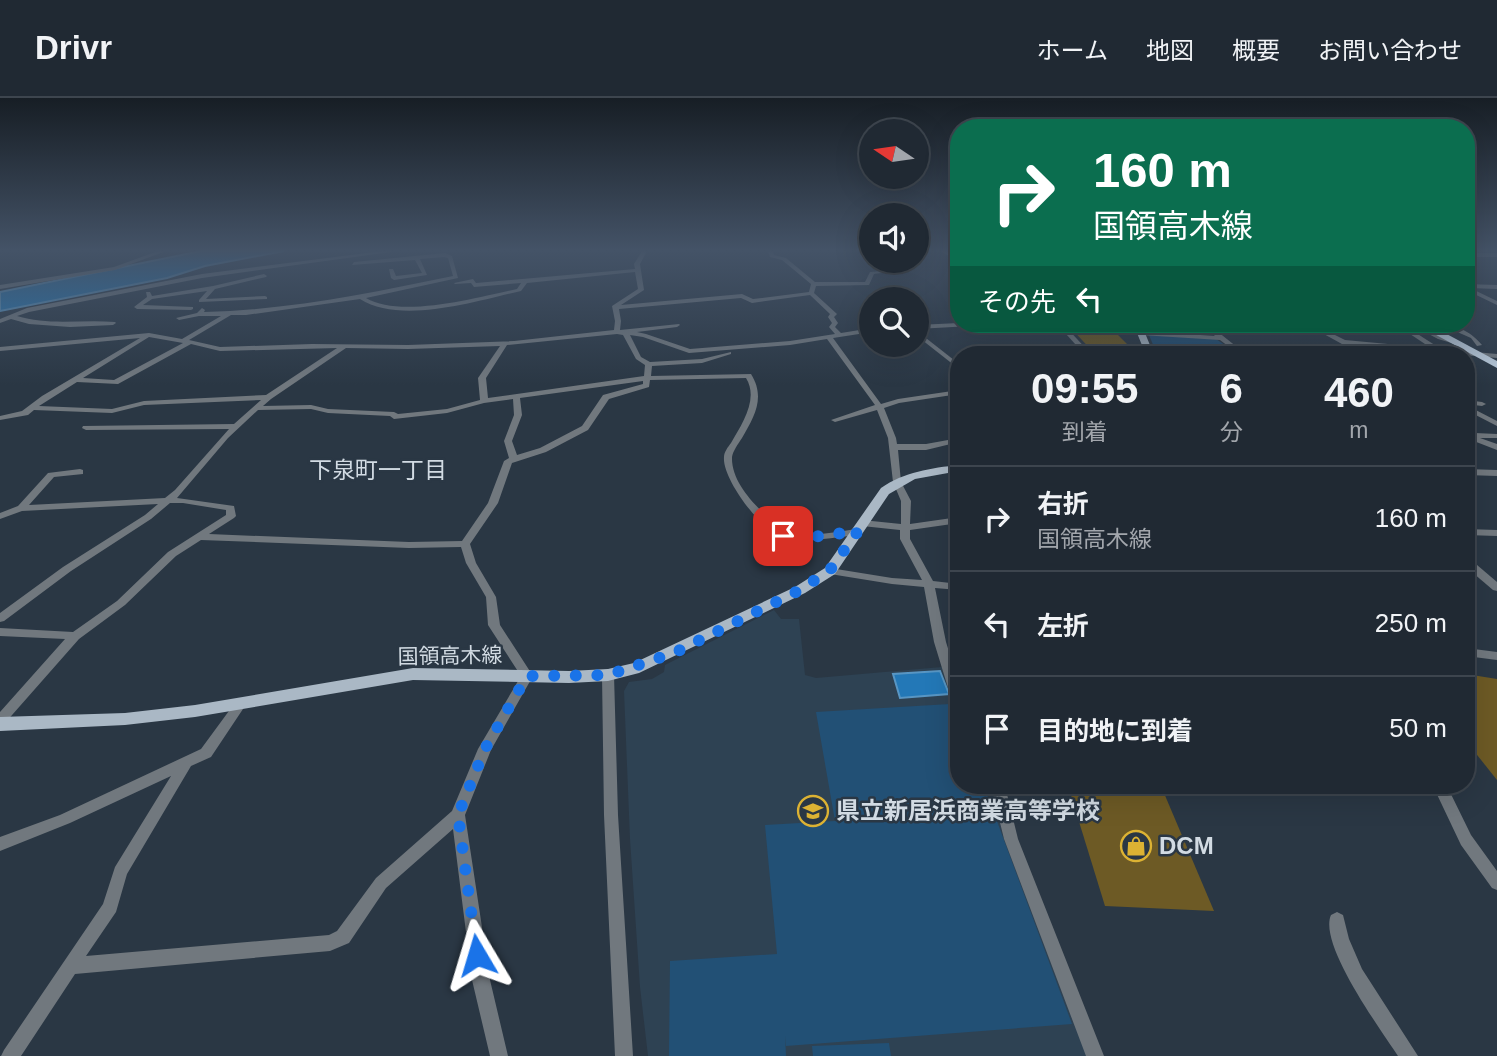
<!DOCTYPE html>
<html lang="ja">
<head>
<meta charset="utf-8">
<style>
	:root { --surface:#202933; --page:#28313b; --text:#f1f3f6; --muted:#a2a6ac; --line:#3d454e }
	body { margin:0; font-family:Helvetica,"Noto Sans JP",sans-serif; background:var(--page); color:var(--text); height:100vh; display:flex; flex-direction:column; font-size:26px; white-space:nowrap }
	* { box-sizing:border-box; margin:0 }
	p { font-size:23px; color:var(--muted) }
	.icon { flex:none; width:38px; height:38px; fill:none; stroke:currentColor; stroke-width:2; stroke-linecap:round; stroke-linejoin:round }
	.map { position:relative; flex:1; overflow:hidden }
	.side { position:absolute; left:950px; top:248px; width:525px; height:448px; display:flex; flex-direction:column; background:var(--surface); border-radius:28px; box-shadow:0 7px 28px #0002,0 0 0 2px var(--line) }
	.side>* { flex:none }
	.hud { position:absolute; left:950px; top:21px; width:525px; height:214px; border-radius:28px; box-shadow:0 7px 28px #0002,0 0 0 2px var(--line); background:#0b6e4f; color:#fff; overflow:hidden }
	.needle { width:46px; rotate:283deg }
	.buttons { position:absolute; left:859px; top:21px; display:grid; gap:14px }
	.buttons a { display:grid; place-items:center; width:70px; height:70px; border-radius:50%; background:var(--surface); box-shadow:0 7px 28px #0002,0 0 0 2px var(--line); font-size:35px }
	.pin { position:absolute; display:grid; place-items:center; width:60px; height:60px; color:#fff; margin:-30px; border-radius:14px; box-shadow:0 4px 10px #0006 }
	.me { position:absolute; width:77px; margin:-38px; rotate:353deg; stroke-linejoin:round; filter:drop-shadow(0 0 5px #0008) }
	.turn { display:flex; align-items:center; gap:24px; height:147px; padding:0 28px; font-size:32px }
	.turn .icon { width:91px; height:91px; stroke-width:2.5 }
	.turn b { display:block; font-size:49px; line-height:60px }
	.then { display:flex; align-items:center; height:66px; padding:0 28px; background:#0003; gap:14px; font-size:26px }
	.eta { display:flex; justify-content:space-evenly; align-items:center; height:119px; text-align:center }
	.eta b { font-size:42px; font-weight:800; line-height:49px }
	ul { padding:0; list-style:none }
	li { display:flex; align-items:center; gap:21px; height:105px; padding:0 28px; border-top:2px solid var(--line) }
	li div { flex:1 }
	li b { display:block; font-size:26px }
	li em { font-style:normal }
	header { display:flex; align-items:center; gap:42px; box-sizing:border-box; height:98px; padding:0 35px; background:var(--surface); border-bottom:2px solid var(--line) }
	header strong { font-size:33px }
	nav { display:flex; gap:38px; margin-inline-start:auto; font-size:24px }
	.map>svg:first-child { display:block }
</style>
</head>
<body>
<header>
<strong>Drivr</strong>
<nav><a>ホーム</a><a>地図</a><a>概要</a><a>お問い合わせ</a></nav>
</header>
<div class="map">
<svg width="1497" height="958" viewBox="0 0 1497 958">
	<rect width="100%" height="100%" fill="#2a3744"/>
	<path fill="#2e4253" d="M774 512 781 521H799L805 577 816 580 942 569 959 622V688H992L1003 738 1088 958H648L640 889 630 741 624 593 629 584 652 581 664 574 665 567Z"/>
	<g fill="#225075">
		<path d="M1149 237 1216 241 1232 252 1156 254Z"/>
		<path d="M950 606 959 628V688H984L1072 926 786 948 785 938 786 958H669L670 863 777 856 765 727 835 723 816 614Z"/>
		<path d="M889 945 891 958H813L812 948Z"/>
	</g>
	<g fill="#2378b7" stroke="#5896c4" stroke-width="2">
		<path d="M201 153H284L205 168 167 180 0 213V194Z"/>
		<path d="M940 573 949 596 900 600 893 576Z"/>
	</g>
	<g fill="#6d5a25">
		<path d="M1067 226 1108 227 1131 250H1125L1132 257H1096Z"/>
		<path d="M1466 576 1497 581V682L1466 643Z"/>
		<path d="M1068 688H1161L1214 813 1105 808Z"/>
	</g>
	<g fill="none" stroke-linecap="round" stroke-linejoin="round">
		<g fill="#71787e" fill-rule="evenodd">
			<path d="M158 153H166L115 172 0 191V187L114 169Z"/>
			<path d="M382 153H398L202 180 29 214 17 218C49 228 82 221 115 224L116 225 113 227 70 229 29 226 11 221 0 225V221L27 210 202 176Z"/>
			<path d="M642 153H647L640 166 644 192 621 207 742 196 753 201 809 194 811 186 782 162 770 159 768 153H773L774 157 786 160 815 184H865L870 174 883 173 880 163H885L889 174 874 176 869 187 816 188 814 195 837 216 834 219 838 225 835 229 841 235 872 230V234L833 240 881 306 898 301 959 292V296L899 305 884 310 896 340 897 346H926L959 340V344L926 352H898L901 384 911 403 910 426 959 419V425L910 432V441L933 483 959 486V492L935 490 946 544 959 586V611L955 609 953 606 934 544 924 489 892 486 830 476 825 473 830 470 892 480 922 482 900 441V432L862 428 857 425 862 422 901 426V403L893 384 888 340 877 312 835 324 831 322 875 307 827 241 790 247 689 255 643 239 630 237 641 259 650 264 702 261 731 254V256L702 265 652 268 651 278 751 276C766 300 754 319 742 340 738 346 733 353 732 359 731 385 757 410 775 425 779 428 783 433 788 434 809 440 835 434 857 431L862 434 857 437C836 439 801 446 782 440 762 433 722 381 724 359 724 354 728 349 731 345 742 326 759 301 746 280L650 282 649 289 609 301 588 332 546 354 512 365 498 405 470 446 476 465 496 499 500 527 533 578 491 652 465 717 490 882 508 958H490L472 882 453 731 386 790 349 845 330 853 75 876 21 958H1L4 952 103 806 115 769 171 678 70 725 0 753V739L60 717 201 651 237 602 241 600 245 602 247 605 211 659 191 668 127 776 116 814 86 858 329 837 337 833 376 780 452 713 478 651 521 578 488 527 486 499 466 465 461 449 409 450 201 442 176 458 125 507 79 541 5 625 0 627V614L65 541 0 538V530L73 534 117 503 168 454 226 417V412L183 405H170L151 421 71 473 4 523 0 524V515L63 469 145 417 158 406 22 413 0 421V415L18 408 48 375 80 371 83 372V376L54 379 29 407 165 400 175 392 229 331 86 332 82 330 83 328 234 326 261 302 144 307 112 315 34 312 28 317 0 322V318L22 313 42 298 140 240 0 253V249L149 235 182 241 221 218H199L179 222 176 220 197 215 202 210 205 212 204 214C288 212 371 195 453 178L448 160 444 159 420 161 427 177 394 182 391 180 389 171H393L396 178 422 175 415 162 352 167 354 164 445 155 452 158 458 180 366 200C401 221 478 199 517 191L521 185 474 189 471 185 455 186 454 185 473 181 476 185 635 171 634 166ZM635 174 638 191 612 208 615 223 614 232 514 243 408 247 312 246 220 249 189 242 231 217H246L360 201C401 227 476 203 521 193L527 185ZM810 197 830 216 828 219 832 225 829 229 835 236 790 243 690 251 646 236 637 234 677 229 680 227 679 226 620 232 621 223 619 211 741 200 752 205ZM617 236 623 237 636 261 645 267 644 278 488 300 486 280 507 247ZM149 239 183 245 114 282 83 280ZM191 246 220 253 337 250 266 297 144 303 112 311 39 308 77 284 118 286ZM500 248 478 280 480 302 447 311 398 316 394 314 328 311 311 307 263 308 271 301 346 250 408 251ZM643 283V286L603 297 582 328 540 350 517 357 512 343 522 317 520 300ZM513 301 514 317 504 343 509 360 504 363 488 405 462 443 409 444 209 436 234 420 236 418 234 408 177 400 228 340 258 312 311 311 328 315 390 318 394 321 447 315 484 305Z"/>
			<path d="M917 153H932L917 157Z"/>
			<path d="M941 153H947L959 161V165Z"/>
			<rect x="1466" y="155" width="31" height="4"/>
			<path d="M264 176 267 178 266 179 215 191 206 201 265 198 267 199V201L199 204V202L207 193 152 201 143 207 193 209V211L191 212 137 211 134 209 147 199 146 194H150L152 198 213 188Z"/>
			<path d="M1466 186 1497 187V191L1470 190 1497 203V207L1466 192Z"/>
			<path d="M959 225 974 226 971 228 917 231V227Z"/>
			<path d="M1057 226H1063L1092 257H1085Z"/>
			<path d="M1201 226H1208L1247 257H1240L1220 242 1141 237 1138 235 1141 233 1215 238Z"/>
			<path d="M1234 226H1257L1323 231 1345 242 1431 250 1395 226H1402L1441 251 1497 256V260L1354 247 1370 257H1362L1322 235 1237 228Z"/>
			<path d="M1410 226H1417L1442 239 1458 244 1455 246 1438 241Z"/>
			<path d="M1439 226C1454 225 1473 235 1482 247L1477 248 1471 240Z"/>
			<path d="M917 233 959 266V271L917 238Z"/>
			<path d="M1466 302 1482 304 1486 306 1482 308 1466 306Z"/>
			<path d="M1466 307 1497 323V328L1466 312Z"/>
			<path d="M1466 335 1471 336 1475 335 1497 336V340H1480L1497 346V352L1466 340Z"/>
			<path d="M1466 371 1497 372V378L1466 377Z"/>
			<path d="M1466 431 1497 432V438L1466 437Z"/>
			<path d="M1466 460 1470 461 1497 484V493L1493 492 1466 469Z"/>
			<path d="M1466 550 1497 554V562L1466 558Z"/>
			<path d="M608 573 612 574 614 577 618 717 633 958H615L604 717 602 577 604 574Z"/>
			<path d="M991 688H1005L1018 741 1104 958H1086L1004 741Z"/>
			<path d="M1433 688H1447L1471 737 1497 773V792L1492 790 1461 747Z"/>
			<path d="M1337 814 1343 817 1349 841 1362 871 1418 958H1398C1381 932 1318 846 1331 817Z"/>
		</g>
		<g fill="#aab8c5" fill-rule="evenodd">
			<path d="M1145 226H1154L1145 235 1154 257H1146L1137 235Z"/>
			<path d="M959 367V373L915 381 889 396 835 476 805 495 639 575 608 583 569 585 413 582 195 619 125 627 0 633V619L125 615 195 607 413 570 569 573 608 571 634 565 795 489 825 470 881 390C904 374 931 370 959 367Z"/>
		</g>
		<path fill="#c1d2e2" fill-rule="evenodd" d="M1416 226H1428L1497 263V270Z"/>
	</g>
	<linearGradient id="sky" x2="0" y2="1"><stop stop-color="#171e25"/><stop offset="0.53" stop-color="#445367"/><stop offset="1" stop-color="#445367" stop-opacity="0"/></linearGradient>
	<rect width="1497" height="287" fill="url(#sky)"/>
	<g fill="none" stroke-linecap="round" stroke-linejoin="round">
		<path stroke="#1a73e8" stroke-width="12" stroke-dasharray="0 21.6" d="M477 857 458 717 485 651 527 578 608 577 674 555 800 492 830 472 858 433 813 439 783 438"/>
	</g>
	<defs>
		<g id="school-ring" transform="scale(1.575)"><circle r="9.5" fill="#2a3744" stroke="#dcb233" stroke-width="1.5"/><path d="M0-5L7-2L0 1L-7-2ZM-4 1L0 2.5L4 1V4Q0 6-4 4Z" fill="#dcb233"/></g>
		<g id="shop-ring" transform="scale(1.575)"><circle r="9.5" fill="#2a3744" stroke="#dcb233" stroke-width="1.5"/><path d="M-5-2.5h2.3a2.7 3.5 0 0 1 5.4 0H5L5.5 6h-11ZM-1.5-2.5h3a1.5 2.3 0 0 0-3 0Z" fill="#dcb233"/></g>
	</defs>
	<g fill-rule="evenodd">
		<use href="#school-ring" x="813" y="713"/>
		<use href="#shop-ring" x="1136" y="748"/>
	</g>
	<g text-anchor="middle" stroke-width="5" stroke-linejoin="round" paint-order="stroke">
		<g font-size="21" fill="#d2dbe3" stroke="#2a3744">
			<text transform="translate(450 558) rotate(-1)" y="7">国領高木線</text>
		</g>
		<g font-size="23" fill="#d2dbe3" stroke="#2a3744">
			<text x="378" y="380">下泉町一丁目</text>
		</g>
		<g font-size="24" font-weight="bold" fill="#d2dbe3" stroke="#2a3744" text-anchor="start">
			<text x="836" y="721">県立新居浜商業高等学校</text>
			<text x="1159" y="756">DCM</text>
		</g>
	</g>
</svg>
<div class="buttons">
<a><svg class="needle" viewBox="-14 -14 28 28"><path d="M0-13l5 13h-10z" fill="#e53935"/><path d="M0 13l5-13h-10z" fill="#a2a6ac"/></svg></a>
<a><svg class="icon" aria-label="sound" viewBox="0 0 24 24"><path d="M4 9h4l5-4v14l-5-4H4zM17 9q2 3 0 6"/></svg></a>
<a><svg class="icon" aria-label="search" viewBox="0 0 24 24"><circle cx="10" cy="10" r="6"/><path d="M15 15l6 6"/></svg></a>
</div>
<div class="pin" style="left:783px;top:438px;background:#d93025"><svg class="icon" aria-label="arrive" viewBox="0 0 24 24"><path d="M6 21V4h12l-3 4 3 4H6"/></svg></div>
<svg class="me" style="left:477px;top:857px" viewBox="-20 -20 40 40"><path d="M0-17L14 15 0 8-14 15z" fill="#1a73e8" stroke="#fff" stroke-width="4"/></svg>
<div class="hud">
<div class="turn"><svg class="icon" aria-label="right" viewBox="0 0 24 24"><path d="M7 20v-9h11M14 6l5 5-5 5"/></svg><div><b>160 m</b>国領高木線</div></div>
<div class="then">その先<svg class="icon" aria-label="left" viewBox="0 0 24 24"><path d="M17 20v-9H6M10 6l-5 5 5 5"/></svg></div>
</div>
<section class="side">
<div class="eta">
<div><b>09:55</b><p>到着</p></div>
<div><b>6</b><p>分</p></div>
<div><b>460</b><p>m</p></div>
</div>
<ul>
<li><svg class="icon" aria-label="right" viewBox="0 0 24 24"><path d="M7 20v-9h11M14 6l5 5-5 5"/></svg><div><b>右折</b><p>国領高木線</p></div><em>160 m</em></li>
<li><svg class="icon" aria-label="left" viewBox="0 0 24 24"><path d="M17 20v-9H6M10 6l-5 5 5 5"/></svg><div><b>左折</b></div><em>250 m</em></li>
<li><svg class="icon" aria-label="arrive" viewBox="0 0 24 24"><path d="M6 21V4h12l-3 4 3 4H6"/></svg><div><b>目的地に到着</b></div><em>50 m</em></li>
</ul>
</section>
</div>
</body>
</html>
